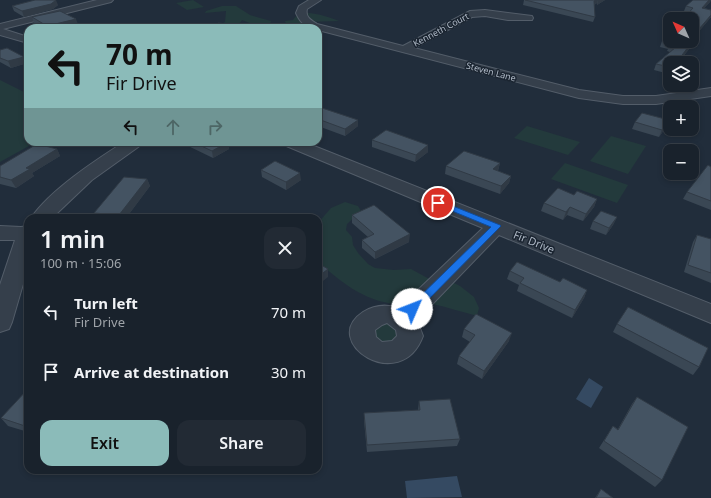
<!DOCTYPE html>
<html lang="en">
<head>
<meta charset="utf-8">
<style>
	:root { --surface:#19222c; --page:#222a34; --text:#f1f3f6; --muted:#9fa4a9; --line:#373f48; --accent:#8bbbb9 }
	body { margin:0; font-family:"Noto Sans",sans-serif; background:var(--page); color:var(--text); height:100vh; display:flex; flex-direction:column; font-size:15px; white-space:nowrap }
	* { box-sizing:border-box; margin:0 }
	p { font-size:13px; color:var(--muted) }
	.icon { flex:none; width:22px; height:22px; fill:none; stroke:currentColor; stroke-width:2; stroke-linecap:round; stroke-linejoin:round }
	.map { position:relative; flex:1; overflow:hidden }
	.panel { position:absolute; left:24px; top:214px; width:298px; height:260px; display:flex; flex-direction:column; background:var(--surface); border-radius:12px; box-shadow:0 2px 6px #0003,0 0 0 1px var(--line) }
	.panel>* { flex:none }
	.guide { position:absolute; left:24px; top:24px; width:298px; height:122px; border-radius:12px; box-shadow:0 2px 6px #0003,0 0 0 1px var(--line); background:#8bbbb9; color:#111; overflow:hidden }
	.needle { width:26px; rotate:315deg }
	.buttons { position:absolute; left:663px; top:12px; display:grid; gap:8px }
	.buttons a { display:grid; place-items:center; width:36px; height:36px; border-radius:8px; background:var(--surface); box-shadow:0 2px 6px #0003,0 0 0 1px var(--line); font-size:20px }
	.pin { position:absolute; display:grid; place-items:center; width:34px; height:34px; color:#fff; margin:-17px; border:2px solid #fff; border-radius:50%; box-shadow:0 1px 4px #0007 }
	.me { position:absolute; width:44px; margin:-22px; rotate:46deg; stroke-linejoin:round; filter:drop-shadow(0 0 3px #0008) }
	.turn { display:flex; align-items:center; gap:14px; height:84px; padding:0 16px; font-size:18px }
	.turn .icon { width:52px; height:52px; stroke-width:2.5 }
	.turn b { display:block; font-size:28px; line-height:34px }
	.lanes { display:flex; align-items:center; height:38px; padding:0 16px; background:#0003; justify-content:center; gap:20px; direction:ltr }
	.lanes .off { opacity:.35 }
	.round { display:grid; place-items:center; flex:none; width:42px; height:42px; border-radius:12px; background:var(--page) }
	.overview { display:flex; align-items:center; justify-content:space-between; height:68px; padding:0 16px }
	h1 { font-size:24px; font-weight:600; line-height:30px }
	.primary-button { display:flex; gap:8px; margin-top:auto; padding:8px 16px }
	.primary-button a { flex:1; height:46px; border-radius:12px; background:var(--accent); color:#111; font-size:16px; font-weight:600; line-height:46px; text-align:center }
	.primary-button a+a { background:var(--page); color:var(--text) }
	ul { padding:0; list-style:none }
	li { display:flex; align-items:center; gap:12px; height:60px; padding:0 16px }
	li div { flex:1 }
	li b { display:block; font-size:15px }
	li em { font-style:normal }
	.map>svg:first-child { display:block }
</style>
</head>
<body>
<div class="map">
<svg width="711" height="498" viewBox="0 0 711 498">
	<rect width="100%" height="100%" fill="#212d3b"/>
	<g fill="#233a3c">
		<path d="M193 0 204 7 187 10 176 3Z"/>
		<path d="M222 6H236L250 15 271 21 270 24 281 26 279 24H286L285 21 293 20C301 6 327 17 339 21L303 22V26L307 28H262L242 20C236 30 223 28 213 28L225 22 226 11 205 13 206 11Z"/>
		<path d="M0 80 28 94V142H36L0 162Z"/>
		<path d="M527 126 580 142 568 155 514 138Z"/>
		<path d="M611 136 646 146 628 174 590 161Z"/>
		<path d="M565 163 628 185 617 203 551 179Z"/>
		<path d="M345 202 358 206 361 211 347 224 346 230 352 237 353 245 358 253 368 264 375 268 394 270 411 269 433 281 452 282 460 286 474 297 479 308 477 316C462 312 447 307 432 304 419 302 407 305 395 304 364 301 339 281 318 261V223L331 208Z"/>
		<path d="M380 318 406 334 384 349 367 328Z"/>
	</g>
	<g fill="#354a62">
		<path d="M589 378 603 387 591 408 576 399Z"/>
		<path d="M457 476 462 497 407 498 405 481Z"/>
	</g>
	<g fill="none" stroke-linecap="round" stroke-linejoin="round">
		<g stroke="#535d69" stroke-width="2">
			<g id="minor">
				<path d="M97 0H113L111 2 3 29 28 37V43L0 35V24Z"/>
				<path d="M309 0H321L307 9C305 17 311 20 317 24L403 46 470 11 485 10 532 16 533 18 532 20H508L485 16 472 17 414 48 579 90 623 96H656L711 88V96L656 104H623L579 98 318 30V28C306 28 301 24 296 13L299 6Z"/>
				<path d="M124 142H143L141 145 92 180 52 218H31C50 190 96 160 124 142Z"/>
				<path d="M282 142H304L711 304V323L499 235 417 320 423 336C401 396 318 342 363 312 374 305 387 304 399 308L483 228 284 145ZM387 323 396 330 397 336 392 341 382 342 376 337 375 330 382 325Z"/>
				<path d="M0 226 21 227 28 226V267L12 322 9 329 0 332V285L15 240H0Z"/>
			</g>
		</g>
		<use href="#minor" fill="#353f4b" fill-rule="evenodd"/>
	</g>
	<g fill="#3a4754">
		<path d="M524 0H605L597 5V3L594 5 595 17 593 22 523 5Z"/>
		<path d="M693 0H711L710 2 704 8 711 10V17L694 37 695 38 693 44 678 63H670V73L669 74 654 70 656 64 670 52 667 51 668 49 660 47 662 41 689 12 684 11 686 6Z"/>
		<path d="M58 5 53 9 24 17 14 11 12 6Z"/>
		<path d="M32 17 78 24 63 28H43L34 23Z"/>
		<path d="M218 23 242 28H219Z"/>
		<path d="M0 50 27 63 11 68 0 62Z"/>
		<path d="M28 66V74L25 67Z"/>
		<path d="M318 110 358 126 345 136 318 126Z"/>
		<path d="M635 122 666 127 659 137 632 129Z"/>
		<path d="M372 140 428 145V152L415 162 372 147Z"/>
		<path d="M181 142H228L229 149 213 158 182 143Z"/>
		<path d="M57 149 60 156 32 173 34 176 16 188 0 184V166Z"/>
		<path d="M500 163 498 171 511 176 509 183 500 194 445 174 446 166Z"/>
		<path d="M711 167V210L683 199 687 192Z"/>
		<path d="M261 170 301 180 286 190 262 177Z"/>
		<path d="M147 179 150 186 126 218H96L94 213Z"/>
		<path d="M574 195 597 199 594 207 583 221 567 215 563 220 541 211 544 203Z"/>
		<path d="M352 215 409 242 375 259 362 248V240L368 237 352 223Z"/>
		<path d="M617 217 613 225 606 235 590 229 593 221Z"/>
		<path d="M697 235 711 239V283L684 272 693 242Z"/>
		<path d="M510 271 560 282 587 290 584 298 572 318 517 291 519 285 507 279Z"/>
		<path d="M617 324 699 367 693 375 613 332Z"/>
		<path d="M464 329 509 341 482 379 457 364 459 356 470 342 462 337Z"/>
		<path d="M28 389V432L8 426 1 418Z"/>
		<path d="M637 397 662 480 655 487 599 448 613 426 618 429 632 404Z"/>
		<path d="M419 401 460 439 457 446 367 452 364 421V413L418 410Z"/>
		<path d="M601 489 613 498H595Z"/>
	</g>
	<g fill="#303a45">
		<path d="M56 0 58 5 53 9 24 17 22 11Z"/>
		<path d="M596 0H598L597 3 592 6 594 1Z"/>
		<path d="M598 0H605L597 5Z"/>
		<path d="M709 0H711L710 2 700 13 702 8Z"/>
		<path d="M711 15V17L692 40 693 36Z"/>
		<path d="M76 19 78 24 63 28H48L47 26Z"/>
		<path d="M695 38 693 44 678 63H676Z"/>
		<path d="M24 57 27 63 11 68 8 61Z"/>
		<path d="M358 120V126L345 136V129Z"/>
		<path d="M669 120 666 127 659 137 662 130Z"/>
		<path d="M228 142 229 149 213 158 212 151Z"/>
		<path d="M428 145V152L415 162 416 155Z"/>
		<path d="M57 149 60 156 32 173 34 176 16 188 11 180 26 168Z"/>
		<path d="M500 163 498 170 492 177 493 169Z"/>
		<path d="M300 173 301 180 286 190V182Z"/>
		<path d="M511 176 509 183 500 194 501 186Z"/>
		<path d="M147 179 150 186 126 218H120L119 215Z"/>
		<path d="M597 199 594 207 583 221 586 214Z"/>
		<path d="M570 207 567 215 563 220 566 212Z"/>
		<path d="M617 217 613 225 606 235 609 228Z"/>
		<path d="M410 234 409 242 375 259V252Z"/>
		<path d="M328 269V277L318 285V277Z"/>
		<path d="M587 290 584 298 572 318 575 310Z"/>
		<path d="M512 333 509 341 482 379 484 371Z"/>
	</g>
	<g fill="#445362" stroke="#303a45">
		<path d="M35 0H56L51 4 22 11 12 6Z"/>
		<path d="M525 0H596L594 1 595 17Z"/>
		<path d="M693 0H709L702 8 711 10V15L693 36 695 38 676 63H670V67L656 64 676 47 669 46 671 43 662 41 670 33V41H692V19H683L693 8 686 6Z"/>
		<path d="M60 11 76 19 47 26 32 17Z"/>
		<path d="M218 23 238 25 242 28H224Z"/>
		<path d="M7 48 24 57 8 61 0 58V50Z"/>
		<path d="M322 108 358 120 345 129 318 119V110Z"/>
		<path d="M642 113 669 120 662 130 635 122Z"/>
		<path d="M386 130 428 145 416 155 372 140Z"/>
		<path d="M193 142H228L212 151Z"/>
		<path d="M37 144 57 149 26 168 30 169 11 180 0 177V166Z"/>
		<path d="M464 151 500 163 493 169 511 176 501 186 446 166Z"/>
		<path d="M275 161 300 173 286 182 261 170Z"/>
		<path d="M708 165 711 167V201L687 192Z"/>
		<path d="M124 177 147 179 119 215 94 213Z"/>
		<path d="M558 188 574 195 577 191 597 199 586 214 570 207 566 212 544 203Z"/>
		<path d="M374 205 410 234 375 252 362 240 374 234 352 215Z"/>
		<path d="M601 211 617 217 609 228 593 221Z"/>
		<path d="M697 235 711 239V273L688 265Z"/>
		<path d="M517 262 560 282 563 278 587 290 575 310 520 283 524 278 510 271Z"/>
		<path d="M318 263 328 269 318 277Z"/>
		<path d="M628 307 708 348 699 367 617 324Z"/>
		<path d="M476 314 512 333 484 371 459 356 475 335 464 329Z"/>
		<path d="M28 389V427L1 418Z"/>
		<path d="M637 397 688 427 662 480 604 441 613 426 618 430Z"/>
		<path d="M450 399 460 439 367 445 364 413 420 410 419 401Z"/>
		<path d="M601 489 613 498H596Z"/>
	</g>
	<path fill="#1a73e8" stroke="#114b97" d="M438 200 500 225 501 226 416 312H409L407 309 409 307 491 227 435 204 434 203Z"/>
	<g text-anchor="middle" stroke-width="3" stroke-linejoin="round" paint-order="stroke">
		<g font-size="9" fill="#b0bac7" stroke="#1a2430">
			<text transform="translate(441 30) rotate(-28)" y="3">Kenneth Court</text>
			<text transform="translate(491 72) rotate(15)" y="3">Steven Lane</text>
		</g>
		<g font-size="11" fill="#b0bac7" stroke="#1a2430">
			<text transform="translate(534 242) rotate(22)" y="4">Fir Drive</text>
		</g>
	</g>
</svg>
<div class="buttons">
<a><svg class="needle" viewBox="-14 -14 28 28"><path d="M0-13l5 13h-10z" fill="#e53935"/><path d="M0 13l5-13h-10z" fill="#9fa4a9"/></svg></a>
<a><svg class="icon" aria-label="layers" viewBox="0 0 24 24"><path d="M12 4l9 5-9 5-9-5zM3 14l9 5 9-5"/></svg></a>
<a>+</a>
<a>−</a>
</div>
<div class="pin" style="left:438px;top:203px;background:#d93025"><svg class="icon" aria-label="arrive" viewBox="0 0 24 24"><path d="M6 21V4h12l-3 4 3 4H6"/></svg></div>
<svg class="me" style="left:412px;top:309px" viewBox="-20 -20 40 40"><circle r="19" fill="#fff"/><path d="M0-13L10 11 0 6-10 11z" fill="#1a73e8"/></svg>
<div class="guide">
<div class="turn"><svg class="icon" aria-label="left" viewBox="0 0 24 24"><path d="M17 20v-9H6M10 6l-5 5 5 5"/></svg><div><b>70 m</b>Fir Drive</div></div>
<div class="lanes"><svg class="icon" aria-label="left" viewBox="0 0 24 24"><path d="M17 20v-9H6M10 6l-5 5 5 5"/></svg><svg class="icon off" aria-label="ahead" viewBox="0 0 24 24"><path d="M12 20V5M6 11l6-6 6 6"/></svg><svg class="icon off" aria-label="right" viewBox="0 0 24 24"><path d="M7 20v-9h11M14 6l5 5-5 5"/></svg></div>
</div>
<section class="panel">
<div class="overview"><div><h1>1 min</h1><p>100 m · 15:06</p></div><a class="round"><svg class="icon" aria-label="close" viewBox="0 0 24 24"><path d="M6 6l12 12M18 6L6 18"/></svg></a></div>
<ul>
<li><svg class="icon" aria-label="left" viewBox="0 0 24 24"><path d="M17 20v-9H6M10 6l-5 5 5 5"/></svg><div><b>Turn left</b><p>Fir Drive</p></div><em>70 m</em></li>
<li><svg class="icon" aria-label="arrive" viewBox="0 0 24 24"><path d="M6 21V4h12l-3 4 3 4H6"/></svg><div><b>Arrive at destination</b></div><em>30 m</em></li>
</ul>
<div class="primary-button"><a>Exit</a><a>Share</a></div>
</section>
</div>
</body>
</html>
